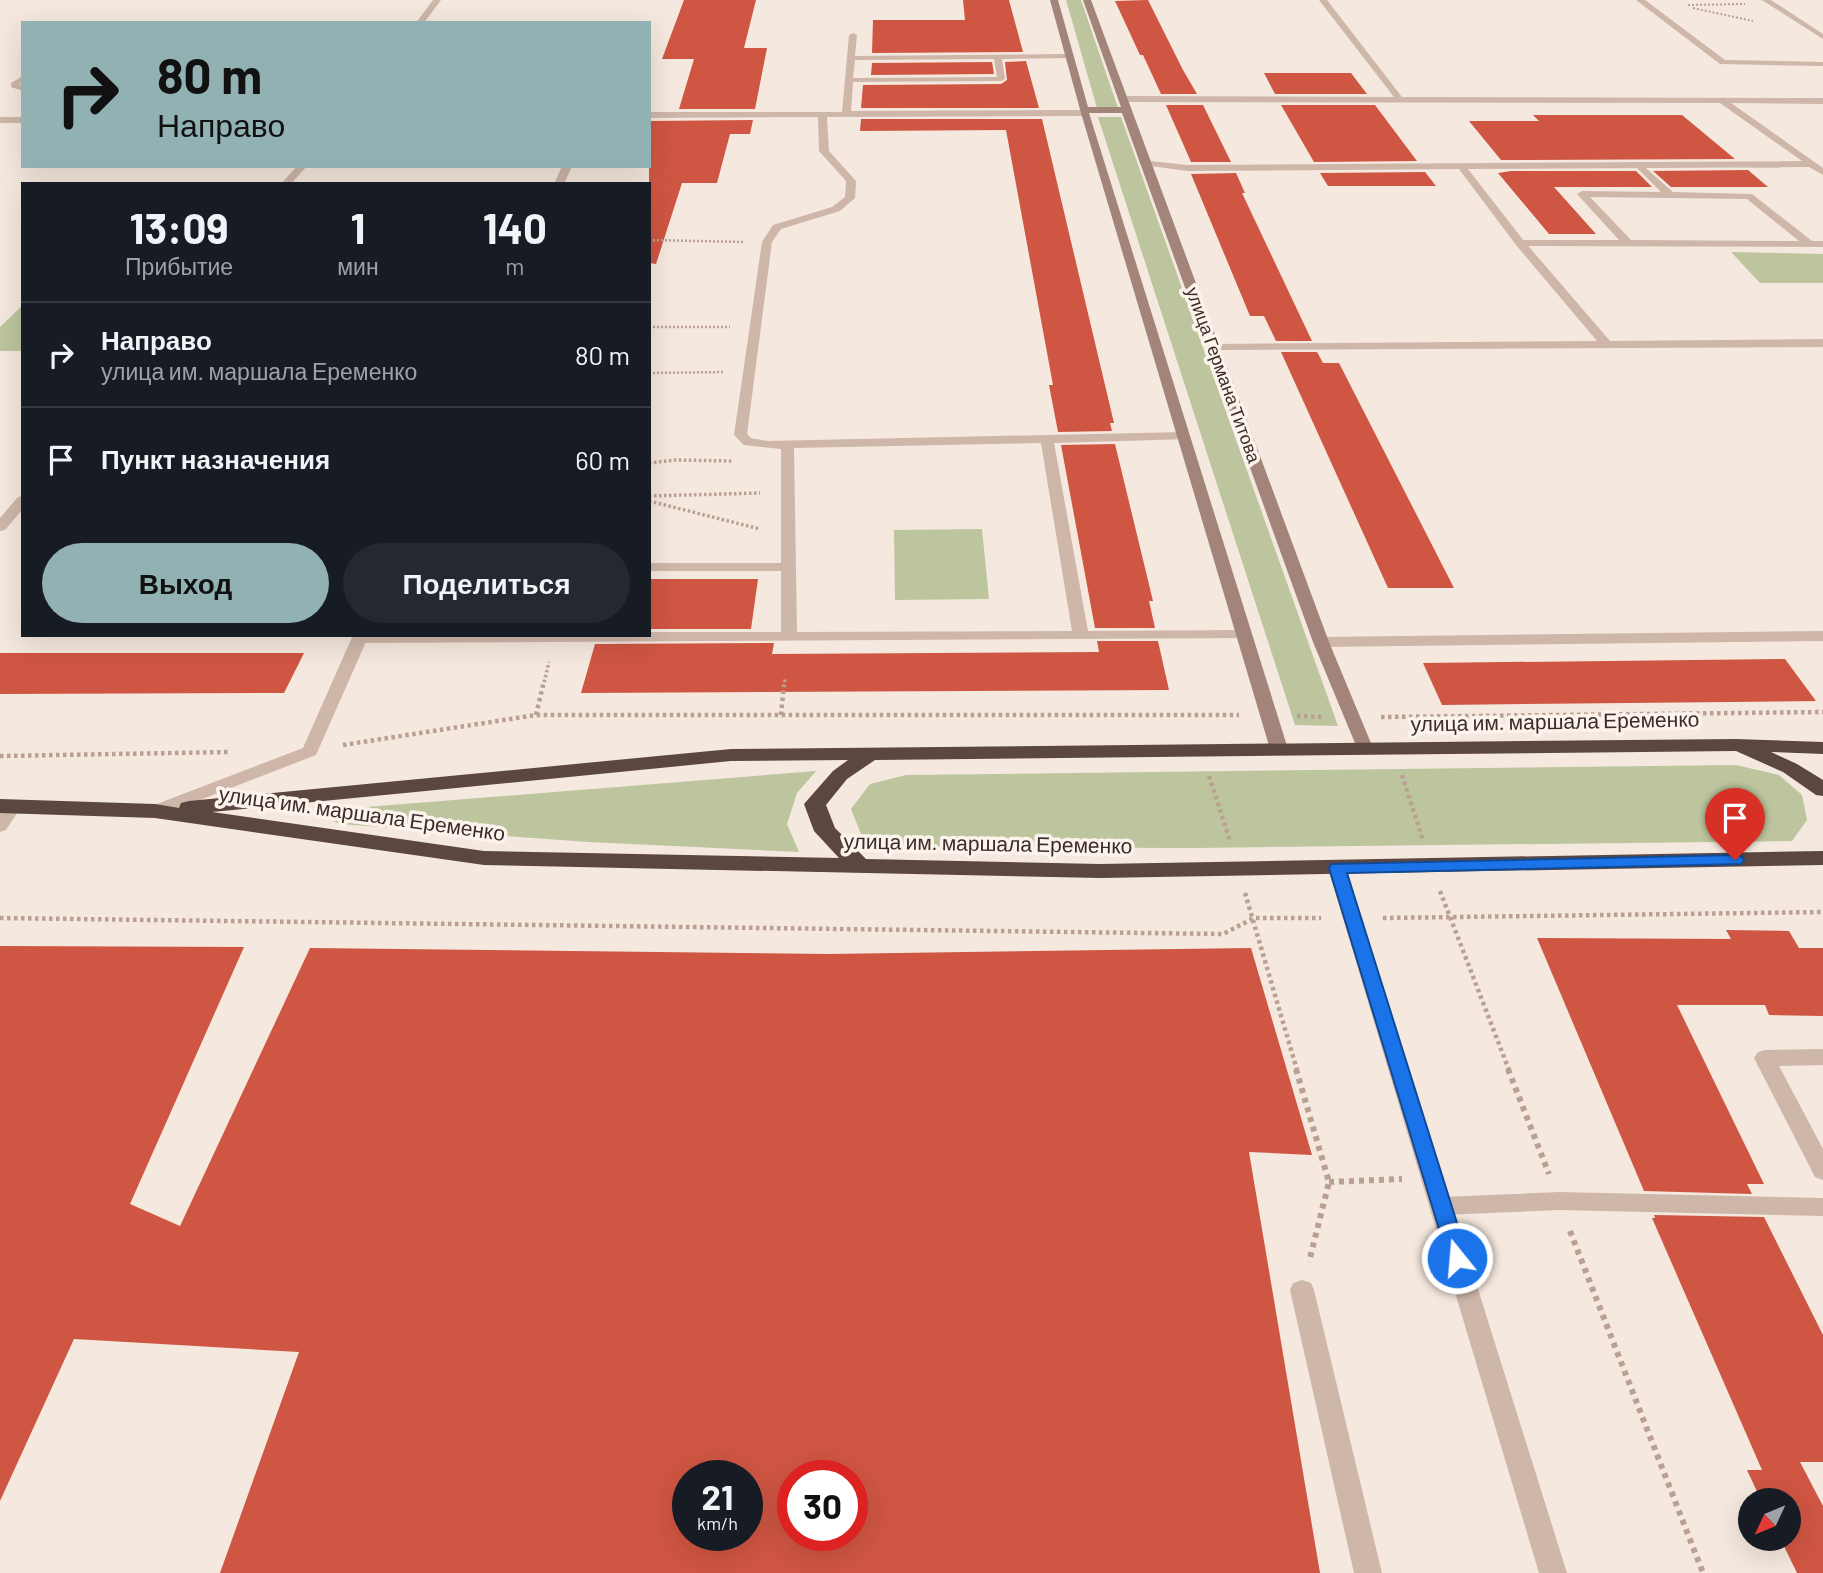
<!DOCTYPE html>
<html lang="ru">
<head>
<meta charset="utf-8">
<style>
	:root { --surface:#171b24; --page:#242831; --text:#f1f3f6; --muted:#9ea1a6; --line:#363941; --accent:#91b1b2 }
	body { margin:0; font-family:Barlow,sans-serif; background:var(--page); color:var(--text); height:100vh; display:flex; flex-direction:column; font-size:26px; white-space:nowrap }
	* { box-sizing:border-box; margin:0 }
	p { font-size:23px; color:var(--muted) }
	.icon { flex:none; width:38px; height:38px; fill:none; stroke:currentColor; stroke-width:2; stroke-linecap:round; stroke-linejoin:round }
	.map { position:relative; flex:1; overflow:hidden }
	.details { position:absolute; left:21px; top:182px; width:630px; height:455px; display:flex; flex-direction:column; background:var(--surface); border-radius:0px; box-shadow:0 7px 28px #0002 }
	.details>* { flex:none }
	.guide { position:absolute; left:21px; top:21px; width:630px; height:147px; border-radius:0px; box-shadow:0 7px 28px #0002; background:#91b1b2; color:#111; overflow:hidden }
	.needle { width:46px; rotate:226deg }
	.tools { position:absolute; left:1738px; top:1488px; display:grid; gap:14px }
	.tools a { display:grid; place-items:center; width:63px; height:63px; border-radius:50%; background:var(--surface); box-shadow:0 7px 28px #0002; font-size:35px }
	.speed { position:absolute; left:672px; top:1460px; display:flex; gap:14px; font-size:35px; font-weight:700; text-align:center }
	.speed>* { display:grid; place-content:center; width:91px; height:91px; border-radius:50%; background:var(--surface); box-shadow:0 7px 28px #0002; line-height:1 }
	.speed small { font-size:18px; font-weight:400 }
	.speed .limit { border:10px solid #d22; background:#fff; color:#111 }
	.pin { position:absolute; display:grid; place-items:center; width:60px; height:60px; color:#fff; margin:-72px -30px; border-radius:50% 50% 50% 0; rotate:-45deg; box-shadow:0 0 7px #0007 }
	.pin .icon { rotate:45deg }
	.me { position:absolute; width:77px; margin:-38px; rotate:343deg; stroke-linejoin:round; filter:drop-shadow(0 0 5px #0008) }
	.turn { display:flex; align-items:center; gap:24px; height:147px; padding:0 21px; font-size:32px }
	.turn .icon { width:91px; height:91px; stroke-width:2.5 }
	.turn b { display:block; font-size:49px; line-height:60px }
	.eta { display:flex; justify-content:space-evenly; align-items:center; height:119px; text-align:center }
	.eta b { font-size:42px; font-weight:700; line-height:49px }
	.cta { display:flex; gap:14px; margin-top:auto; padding:14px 21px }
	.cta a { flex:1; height:80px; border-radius:42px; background:var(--accent); color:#111; font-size:28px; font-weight:700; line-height:80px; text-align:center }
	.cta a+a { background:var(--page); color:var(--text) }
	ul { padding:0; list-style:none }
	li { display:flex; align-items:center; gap:21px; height:105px; padding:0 21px; border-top:2px solid var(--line) }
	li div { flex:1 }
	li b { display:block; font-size:26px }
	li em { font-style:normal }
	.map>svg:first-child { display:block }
</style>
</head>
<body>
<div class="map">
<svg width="1823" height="1573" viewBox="0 0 1823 1573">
	<rect width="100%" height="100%" fill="#f5e8de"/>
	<g fill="#bcc59d">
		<path d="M1066 0H1081L1118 108H1097Z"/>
		<path d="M1098 117H1121L1338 726 1295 725Z"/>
		<path d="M1731 252 1823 254V283H1760Z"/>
		<path d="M23 305V351H0V327Z"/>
		<path d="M982 529 989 599 895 600 894 530Z"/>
		<path d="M1736 765 1779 775 1802 795 1807 820 1792 841 1195 848 895 847 861 834 851 809 870 784 906 775Z"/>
		<path d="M816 771 797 793 787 824 799 852 589 842 339 824 316 811Z"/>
	</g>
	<g fill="#cf5642" fill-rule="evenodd">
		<path d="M684 0H756L744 48H767L755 109H679L694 59H662Z"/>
		<path d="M963 0H1009L1023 52 872 53 873 20H965Z"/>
		<path d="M1148 0 1183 70 1197 94H1161L1143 55H1140L1115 1Z"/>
		<path d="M1026 61 1039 108H861L863 85 1001 84 1007 80 1005 62Z"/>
		<path d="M992 62 994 74 871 75 872 63Z"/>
		<path d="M1264 73H1351L1367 94H1275Z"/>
		<path d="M1166 105H1203L1231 162H1191Z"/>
		<path d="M1281 105H1375L1417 161 1314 162Z"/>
		<path d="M1533 115H1682L1735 159 1501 160 1469 121H1539Z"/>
		<path d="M861 119H1042L1114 423H1110L1112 431 1058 432 1049 385H1053L1006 130 860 131Z"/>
		<path d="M753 120 750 134H730L717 183H682L656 264 649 263V121Z"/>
		<path d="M1748 170 1768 187H1671L1653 171Z"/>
		<path d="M1511 171H1636L1652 187H1554L1596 234H1549L1498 173Z"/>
		<path d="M1425 172 1436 186H1328L1320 173Z"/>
		<path d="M1236 173 1245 193H1242L1312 341H1276L1264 316H1250L1191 174Z"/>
		<path d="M1281 352H1317L1323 363H1339L1454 588H1388Z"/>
		<path d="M1115 444 1153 601H1149L1155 628H1095L1061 445Z"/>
		<path d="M649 579H758L751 629H649Z"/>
		<path d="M1097 641H1158L1169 690 581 693 595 644 774 643 772 654 1099 652Z"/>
		<path d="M0 653H304L284 693 0 694Z"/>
		<path d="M1785 659 1816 701 1442 705 1423 663Z"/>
		<path d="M1726 930 1789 931 1799 948H1823V1016L1769 1015 1765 1005H1677L1764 1184H1747L1752 1194 1644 1191 1537 938 1731 939Z"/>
		<path d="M0 946 244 947 130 1204 180 1226 310 948 828 954 1251 948 1312 1155 1249 1152 1320 1573H220L299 1352 74 1339 0 1501ZM688 1475H747V1535H688ZM793 1475H852V1535H793Z"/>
		<path d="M1654 1215 1764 1217 1823 1335V1462H1800L1823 1506V1573H1797L1780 1538H1788V1500H1761L1747 1470H1762L1652 1218H1655Z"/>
	</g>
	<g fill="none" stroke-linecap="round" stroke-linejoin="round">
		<g stroke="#baa093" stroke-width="2" stroke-dasharray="2 2" stroke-linecap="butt">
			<path d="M1688 5 1745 4"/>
			<path d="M1693 8 1753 21"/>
		</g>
		<g stroke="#baa093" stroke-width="2.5" stroke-dasharray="2 2" stroke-linecap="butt">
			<path d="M649 240 743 242"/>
			<path d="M649 327H730"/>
			<path d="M649 373 725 372"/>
		</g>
		<g stroke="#baa093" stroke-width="3.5" stroke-dasharray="2.5 2.5" stroke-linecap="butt">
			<path d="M649 463 675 460 732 461"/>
			<path d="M649 496 760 493"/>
			<path d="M649 501 760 529"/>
			<path d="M543 687 549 662"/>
			<path d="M784 687 785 679"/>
		</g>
		<g stroke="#baa093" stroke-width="4.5" stroke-dasharray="3.5 3.5" stroke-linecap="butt">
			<path d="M536 715 543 685"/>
			<path d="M781 715 784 685"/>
			<path d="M1297 716 1323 717"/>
			<path d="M1381 717 1823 712"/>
			<path d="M343 745 536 715H1239"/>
			<path d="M0 756 230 752"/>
			<path d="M1402 775 1423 840"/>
			<path d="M1209 776 1230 841"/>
			<path d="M1440 891 1509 1070"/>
			<path d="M1245 893 1297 1070"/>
			<path d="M0 918 1223 934 1254 918H1321"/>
			<path d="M1383 918 1823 912"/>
		</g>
		<g stroke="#baa093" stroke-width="6" stroke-dasharray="5 5" stroke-linecap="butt">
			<path d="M1296 1069 1329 1182 1309 1262"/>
			<path d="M1508 1069 1549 1174"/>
			<path d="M1329 1182 1402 1179"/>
			<path d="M1570 1231 1703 1573"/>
		</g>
		<g fill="#ceb6a9" fill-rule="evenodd">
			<path d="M1636 0H1645L1725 60 1823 62V66L1720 64Z"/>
			<path d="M1762 0H1771L1823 34V39Z"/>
			<path d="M1639 162 1673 192 1752 194 1812 241H1823V247L1520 246 1515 243 1520 240H1619L1577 194 1582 191 1661 192 1634 165ZM1590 197 1747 199 1799 241 1631 240Z"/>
			<path d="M1184 432 1189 433V439L1054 443 1088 631 1244 630 1252 635 1249 638 360 643 352 638 354 635H649V632H781V571H649V563H781V449L744 445 743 442 749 438 768 441ZM1041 443 1072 631 797 632 794 448Z"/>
			<path d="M1823 631V641L1321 647 1313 642 1321 637Z"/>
			<path d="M12 801 21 807 6 830 0 832V812L6 803Z"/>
			<path d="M1823 1049V1065L1779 1066 1823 1149V1180L1815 1177 1754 1058 1758 1052 1765 1050Z"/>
			<path d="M1559 1192 1823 1198V1216L1559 1210 1442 1215 1434 1213 1430 1206 1434 1199 1442 1197Z"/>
			<path d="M1302 1280 1311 1283 1314 1290 1382 1573H1354L1290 1290 1293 1283Z"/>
		</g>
		<g fill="#ceb6a9" fill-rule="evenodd">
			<path d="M433 0H441L424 23H416Z"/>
			<path d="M1319 0H1327L1402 97 1823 98V104L1731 103 1823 168V175L1809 167 1468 169 1524 241 1610 341 1823 339V347L1210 350 1208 348 1214 344 1597 341 1516 245 1459 169 1187 171 1144 165 1139 162 1141 160 1187 165 1802 161 1720 103 1122 102 1118 99 1122 96 1394 97Z"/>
			<path d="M853 33 857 35 855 56 1070 54 1074 56 1070 58 1002 59 1005 79 1001 81 853 82 851 111 1085 110 1089 113 1085 116 827 117 829 151 856 181 855 198 840 211 781 229 772 242 747 434 755 442 754 445H744L734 435 762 242 773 225 832 207 845 197 846 181 819 151 818 117 649 118V112H842L849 35ZM994 59 997 77 853 78 855 60Z"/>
			<path d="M23 76 20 85 23 86V91L11 87V83Z"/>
			<rect x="0" y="117" width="23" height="6"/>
			<path d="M297 166H307L291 184H281Z"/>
			<path d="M562 166H572L564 184H554Z"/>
			<path d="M23 496V509L5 530 0 531V518L18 497Z"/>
			<path d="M353 635H369L316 755 161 815H149L146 811 149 807 303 748Z"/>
			<path d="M1337 862 1344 864 1346 868 1567 1573H1539L1328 868 1330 864Z"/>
		</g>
		<path fill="#a2847a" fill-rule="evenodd" d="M1050 0H1058L1088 107H1121L1083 0H1091L1329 642 1373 748 1371 752H1359L1357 748 1313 642 1122 113H1089L1288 749 1279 754 1270 749 1081 113Z"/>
		<path fill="#5c4640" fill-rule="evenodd" d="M1736 739 1823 742V754L1771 752 1797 764 1823 780V796L1816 795 1783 772 1736 751 875 760 847 779 826 805 835 828 866 859 1100 864 1823 851V865L1100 878 484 865 155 818 0 813V799L155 804 179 808 181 803 189 801 731 749ZM848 760 833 771 804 804 814 831 839 858 484 851 212 812 731 761Z"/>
	</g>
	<path fill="#1a73e8" stroke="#114b97" stroke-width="2" d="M1735 855 1741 856 1744 860 1741 864 1347 873 1468 1258 1465 1265 1457 1267 1450 1265 1329 868 1331 864Z"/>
	<g text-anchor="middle" stroke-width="7" stroke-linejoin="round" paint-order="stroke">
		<g font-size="18" fill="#3b2d29" stroke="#fbf3ec">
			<text transform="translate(1223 375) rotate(70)" y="6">улица Германа Титова</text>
		</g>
		<g font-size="21" fill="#3b2d29" stroke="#fbf3ec">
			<text transform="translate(1555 722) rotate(-1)" y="7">улица им. маршала Еременко</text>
			<text transform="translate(362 814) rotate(8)" y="7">улица им. маршала Еременко</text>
			<text transform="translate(988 844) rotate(1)" y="7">улица им. маршала Еременко</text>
		</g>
	</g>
</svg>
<div class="tools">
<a><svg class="needle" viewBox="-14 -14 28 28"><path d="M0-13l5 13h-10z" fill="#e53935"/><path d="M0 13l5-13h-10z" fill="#9ea1a6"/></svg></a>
</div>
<div class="speed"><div>21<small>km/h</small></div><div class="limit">30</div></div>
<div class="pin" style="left:1735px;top:860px;background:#d93025"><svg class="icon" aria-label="arrive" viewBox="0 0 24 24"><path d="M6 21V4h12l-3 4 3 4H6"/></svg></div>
<svg class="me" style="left:1457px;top:1258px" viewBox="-20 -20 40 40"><circle r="17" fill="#1a73e8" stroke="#fff" stroke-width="3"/><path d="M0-11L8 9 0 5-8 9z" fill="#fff"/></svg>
<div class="guide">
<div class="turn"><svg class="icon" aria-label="right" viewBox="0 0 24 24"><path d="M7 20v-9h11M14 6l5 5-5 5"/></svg><div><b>80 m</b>Направо</div></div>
</div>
<section class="details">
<div class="eta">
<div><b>13:09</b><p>Прибытие</p></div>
<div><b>1</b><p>мин</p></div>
<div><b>140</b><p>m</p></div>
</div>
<ul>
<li><svg class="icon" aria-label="right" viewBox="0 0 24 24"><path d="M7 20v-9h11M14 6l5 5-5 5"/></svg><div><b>Направо</b><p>улица им. маршала Еременко</p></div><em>80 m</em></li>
<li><svg class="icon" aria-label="arrive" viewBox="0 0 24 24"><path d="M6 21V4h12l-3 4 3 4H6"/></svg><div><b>Пункт назначения</b></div><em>60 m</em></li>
</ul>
<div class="cta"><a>Выход</a><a>Поделиться</a></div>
</section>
</div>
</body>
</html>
